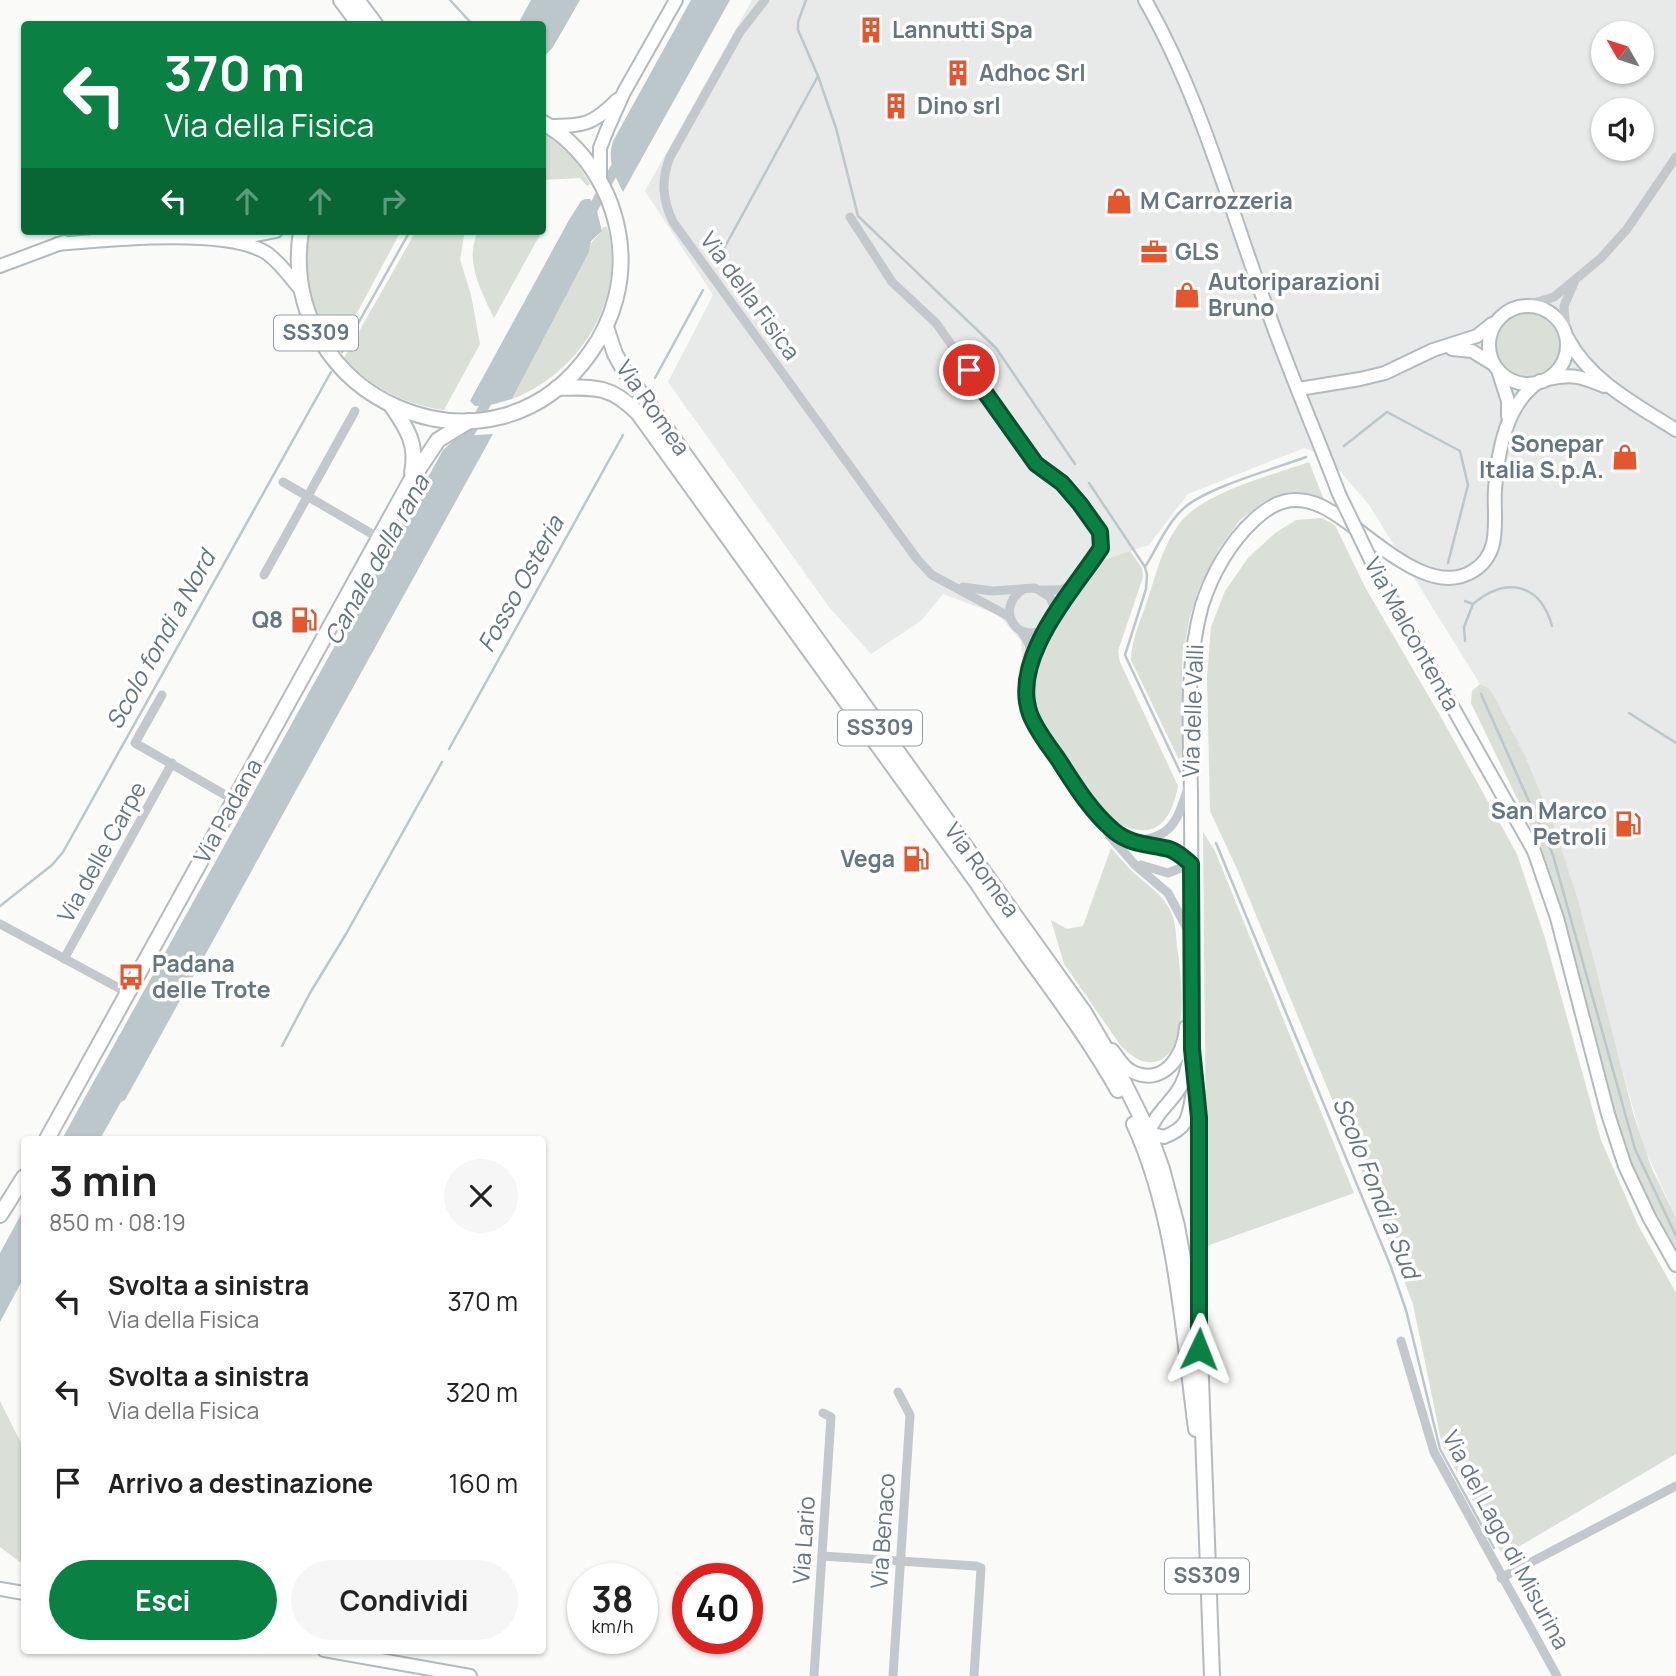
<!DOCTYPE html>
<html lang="it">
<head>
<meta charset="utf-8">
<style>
	:root { --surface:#fff; --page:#f6f6f6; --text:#222; --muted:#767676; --accent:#0b8043 }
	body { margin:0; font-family:Manrope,sans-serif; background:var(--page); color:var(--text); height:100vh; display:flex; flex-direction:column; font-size:26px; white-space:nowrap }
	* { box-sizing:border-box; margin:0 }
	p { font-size:23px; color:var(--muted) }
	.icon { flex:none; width:38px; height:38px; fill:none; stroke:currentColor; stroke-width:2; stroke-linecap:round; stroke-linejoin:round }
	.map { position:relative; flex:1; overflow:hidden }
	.drawer { position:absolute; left:21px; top:1136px; width:525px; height:518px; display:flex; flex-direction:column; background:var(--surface); border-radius:7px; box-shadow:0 2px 5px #0004 }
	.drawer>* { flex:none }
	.hud { position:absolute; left:21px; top:21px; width:525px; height:214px; border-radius:7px; box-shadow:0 2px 5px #0004; background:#0b8043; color:#fff; overflow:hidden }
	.needle { width:46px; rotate:309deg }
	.controls { position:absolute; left:1591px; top:21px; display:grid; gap:14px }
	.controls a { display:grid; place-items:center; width:63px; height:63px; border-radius:50%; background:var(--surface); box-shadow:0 2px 5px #0004; font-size:35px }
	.speed { position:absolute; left:567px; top:1563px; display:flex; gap:14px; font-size:35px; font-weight:700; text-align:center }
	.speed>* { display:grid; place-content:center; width:91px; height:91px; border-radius:50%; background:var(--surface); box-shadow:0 2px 5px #0004; line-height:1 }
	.speed small { font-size:18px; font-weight:400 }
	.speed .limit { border:10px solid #d22; background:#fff; color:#111 }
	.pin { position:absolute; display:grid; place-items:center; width:60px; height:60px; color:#fff; margin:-30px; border:4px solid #fff; border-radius:50%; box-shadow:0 2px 7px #0007 }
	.me { position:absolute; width:77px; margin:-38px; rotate:2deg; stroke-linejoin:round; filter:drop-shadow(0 0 5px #0008) }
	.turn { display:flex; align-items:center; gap:24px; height:147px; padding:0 28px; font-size:32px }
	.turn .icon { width:91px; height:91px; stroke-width:2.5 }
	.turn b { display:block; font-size:49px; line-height:60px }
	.lanes { display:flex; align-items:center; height:66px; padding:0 28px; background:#0003; justify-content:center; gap:35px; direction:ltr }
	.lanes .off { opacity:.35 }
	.round { display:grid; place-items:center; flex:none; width:74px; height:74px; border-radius:37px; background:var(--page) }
	.summary { display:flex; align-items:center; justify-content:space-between; height:119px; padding:0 28px }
	h1 { font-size:42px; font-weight:700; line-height:52px }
	.cta { display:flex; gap:14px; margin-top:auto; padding:14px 28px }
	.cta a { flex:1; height:80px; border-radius:42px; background:var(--accent); color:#fff; font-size:28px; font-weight:700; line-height:80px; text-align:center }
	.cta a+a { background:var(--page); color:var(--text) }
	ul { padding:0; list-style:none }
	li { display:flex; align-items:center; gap:21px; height:91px; padding:0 28px }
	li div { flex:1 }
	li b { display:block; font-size:26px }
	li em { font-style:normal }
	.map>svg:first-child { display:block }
</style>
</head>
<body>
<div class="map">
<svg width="1676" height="1676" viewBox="0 0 1676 1676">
	<rect width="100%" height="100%" fill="#fafaf8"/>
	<path fill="#e8e9e9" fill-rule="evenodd" d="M752 0H1676V1218L1644 1147 1611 1030 1493 694 1480 684 1369 505 1327 456 1304 448 1188 494 1149 545 1103 560 1023 667 1021 641 999 615 943 594 921 621 871 654 829 607 668 382 713 295 645 191ZM1603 33H1642V72H1603ZM1603 110H1642V149H1603Z"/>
	<g fill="#dadfd7">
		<path d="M543 132 574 158 590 184 587 186 580 178 543 180Z"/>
		<path d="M603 227H607C628 299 578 375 512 399L589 252C590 237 600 238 603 227Z"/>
		<path d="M309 231H401L337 350C312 318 301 271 309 231Z"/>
		<path d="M416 231H465L460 259 471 295 480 344 444 410C405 405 371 387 344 358Z"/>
		<path d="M478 231H542L494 318C481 291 464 261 478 231Z"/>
		<circle cx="1528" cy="346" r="33"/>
		<path d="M1309 462 1324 500 1305 494H1282L1263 502 1240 520 1220 547 1199 588 1189 620 1182 664 1183 768 1131 660C1131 639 1142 618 1148 598 1157 572 1162 547 1179 524 1201 493 1273 475 1309 462Z"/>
		<path d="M1322 518 1335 525 1365 587 1442 719 1517 854 1545 938 1601 1140 1638 1225 1676 1293V1454L1503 1556 1442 1445 1413 1304 1367 1184 1237 869 1210 811 1207 677 1211 627 1225 591 1248 558 1274 534 1296 520Z"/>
		<path d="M1130 551 1142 568 1143 577 1118 651 1120 662 1178 786C1169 834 1144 842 1105 815L1037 716 1034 679 1045 638 1103 560Z"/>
		<path d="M1480 684 1488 688 1493 694 1525 756 1553 823 1578 900 1634 1116 1652 1169 1676 1218V1254L1654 1215 1630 1163 1613 1112 1557 895 1542 850 1471 703 1472 691Z"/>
		<path d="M1203 832 1215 851 1354 1193 1207 1246Z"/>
		<path d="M1111 848C1118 856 1125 864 1133 872 1147 885 1165 895 1172 915 1176 924 1176 937 1177 946 1181 974 1191 1050 1158 1061 1143 1066 1131 1056 1121 1046L1064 964 1051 920 1067 929 1083 926Z"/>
		<path d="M0 1401 24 1449V1565L0 1547Z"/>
	</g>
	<g fill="#bbc7cb">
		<path d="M531 0H580L553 47 543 58 542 24H518Z"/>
		<path d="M691 0H730L623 192C614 175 607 160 613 141Z"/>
		<path d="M585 199H590L596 207 602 231 591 241 589 252 512 399 487 406H475L470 401 569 220 581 201Z"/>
		<path d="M493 434 125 1100 121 1102 100 1139H62L443 450 459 436Z"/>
		<path d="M24 1209V1277L0 1322V1253Z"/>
	</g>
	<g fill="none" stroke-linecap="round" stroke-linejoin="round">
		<g stroke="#bbc7cb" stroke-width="2.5">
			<path d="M450 0 472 24"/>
			<path d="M806 0 798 22V30L818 76 836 128 858 216 996 348 1075 464"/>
			<path d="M721 254 818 76"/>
			<path d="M342 352 410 231"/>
			<path d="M655 378 703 290"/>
			<path d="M1344 446 1387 412 1460 451 1468 485 1448 563"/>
			<path d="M1089 483 1145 567 1147 575 1146 589 1125 655 1181 774"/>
			<path d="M1145 567C1157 548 1167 523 1184 508 1208 487 1274 469 1306 457"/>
			<path d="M1465 601 1473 604 1464 627 1465 641"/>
			<path d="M1473 604C1506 576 1540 583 1552 626"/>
			<path d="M1481 694 1553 855 1635 1149 1676 1236"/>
			<path d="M1629 713 1676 743"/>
			<path d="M449 749 623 435"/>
			<path d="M1216 843 1391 1267 1406 1310 1440 1449 1494 1548"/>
			<path d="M0 906 52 865 63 852 331 372"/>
			<path d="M282 1046 310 993 346 934 442 762"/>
		</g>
		<g stroke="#bbc7cb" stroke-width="10">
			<path d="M590 214 618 163"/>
			<path d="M462 447 490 396"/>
		</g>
		<g stroke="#b3babf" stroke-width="16">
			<g id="secondary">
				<path d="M1145 0C1200 96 1228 203 1266 306 1288 369 1315 431 1339 494"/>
				<path d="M549 126C583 126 593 125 617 100"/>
				<path d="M600 181V148L607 130 624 92 676 0"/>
				<path d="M214 232 250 236 276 231"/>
				<path d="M58 244C105 240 229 227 268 254 281 264 291 278 301 290"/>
				<path d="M0 266 64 242"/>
				<circle cx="1528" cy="345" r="39"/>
				<path d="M1568 339C1590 381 1637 405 1676 430"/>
				<path d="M1452 349 1472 351 1493 364"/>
				<path d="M1499 373 1508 401V416"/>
				<path d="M1548 379C1572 373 1582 377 1604 386"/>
				<path d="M1299 389 1360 379 1385 373 1433 350 1477 336 1492 324"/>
				<path d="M1379 577 1534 851 1557 918 1608 1114 1625 1166 1649 1217 1676 1265"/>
				<path d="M1112 1050C1118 1057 1123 1067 1131 1071 1163 1088 1185 1055 1186 1027"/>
				<path d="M1149 1133C1154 1116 1167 1106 1177 1092 1185 1081 1187 1069 1190 1056"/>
				<path d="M1144 1135 1149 1133 1164 1137C1190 1127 1188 1116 1193 1092"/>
				<path d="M1200 1328 1198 1097 1192 1049C1191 964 1191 879 1191 795 1190 732 1185 666 1202 605 1212 574 1230 542 1254 520 1274 501 1294 494 1321 506 1363 525 1425 601 1473 571 1503 552 1493 520 1495 489 1498 451 1506 403 1540 381"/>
				<path d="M0 1589 24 1593"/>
				<path d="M324 1650 470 1676"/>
			</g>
		</g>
		<g stroke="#b5babe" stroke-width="18">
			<g id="primary">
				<path d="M341 0 359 24"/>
				<path d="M357 0 375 24"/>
				<path d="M301 231C275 399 491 494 590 353 614 320 625 278 619 238 612 190 584 146 542 122"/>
				<path d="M606 327 615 354 624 370 1084 1012 1114 1063 1149 1133 1162 1169 1177 1226 1200 1352 1212 1676"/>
				<path d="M557 388C595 387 610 385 638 413L978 884C1023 954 1077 1017 1118 1090"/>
				<path d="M391 405C407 428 418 445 412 473"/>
				<path d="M1134 1124C1176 1215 1183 1329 1196 1429"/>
				<path d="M47 1139 410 482 438 440 469 421"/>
				<path d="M0 1215 24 1177"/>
			</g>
		</g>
		<g stroke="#c3c8cc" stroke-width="9">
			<path d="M765 0 740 32 670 157C661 180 662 199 673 222L917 559 932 575 1010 617"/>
			<path d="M850 217 892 282 936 323 1036 464 1062 483 1080 504 1100 532 1101 547 1054 614"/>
			<path d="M1527 305 1554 297 1601 258 1627 229 1676 157"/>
			<path d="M1566 334 1564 306 1574 283"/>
			<path d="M283 482 379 538"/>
			<path d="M264 575 355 411"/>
			<path d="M963 587 992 591 1035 588 1050 597 1054 607 1053 618 1032 658 1028 674 1026 687 1030 713 1067 773 1100 817 1109 835 1135 865 1168 893 1190 934"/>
			<path d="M1022 590C994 610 1018 646 1046 628"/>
			<path d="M1042 590H1060L1076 583"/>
			<path d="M1021 631 1029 644 1032 658"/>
			<path d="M162 695 135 743 234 800"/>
			<path d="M1106 823 1132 842 1169 849 1191 864 1168 873 1141 865"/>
			<path d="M1137 841C1174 836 1177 820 1188 788"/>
			<path d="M0 924 128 993"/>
			<path d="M64 959 172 763"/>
			<path d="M1401 1341 1434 1452 1557 1676"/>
			<path d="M822 1556 976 1566 981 1568 974 1676"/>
			<path d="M1501 1578 1676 1486"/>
			<path d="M814 1676 831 1417 823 1413"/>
			<path d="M893 1676 910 1415 898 1392"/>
		</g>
		<use href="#secondary" stroke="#fff" stroke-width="12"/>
		<use href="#primary" stroke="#fff" stroke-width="14"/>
		<g stroke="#b3babf" stroke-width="16" stroke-linecap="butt">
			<path id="secondary-bridge" d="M1339 494 1379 577"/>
		</g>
		<use href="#secondary-bridge" stroke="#fff" stroke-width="12"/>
	</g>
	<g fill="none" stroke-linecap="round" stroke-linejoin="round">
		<g stroke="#07532c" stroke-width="18">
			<path id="route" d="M969 370 1036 464 1062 483 1080 504 1100 532 1101 548C1073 591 1010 658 1030 714 1036 730 1048 745 1058 759 1074 784 1091 812 1114 831 1131 845 1149 844 1169 849 1178 852 1184 858 1191 864L1192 1049 1199 1118V1349"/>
		</g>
		<use href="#route" stroke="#0b8043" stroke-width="12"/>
	</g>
	<defs>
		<g id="building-bare" transform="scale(2.1)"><path d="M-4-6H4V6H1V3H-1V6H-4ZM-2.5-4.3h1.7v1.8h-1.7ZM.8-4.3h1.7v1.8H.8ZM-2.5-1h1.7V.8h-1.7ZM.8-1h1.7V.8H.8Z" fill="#e4572e" stroke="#fff" stroke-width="2.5" paint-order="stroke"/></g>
		<g id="shop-bare" transform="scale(2.1)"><path d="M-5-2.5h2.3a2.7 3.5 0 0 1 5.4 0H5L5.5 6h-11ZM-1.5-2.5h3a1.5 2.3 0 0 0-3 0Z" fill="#e4572e" stroke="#fff" stroke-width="2.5" paint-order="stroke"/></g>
		<g id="office-bare" transform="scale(2.1)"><path d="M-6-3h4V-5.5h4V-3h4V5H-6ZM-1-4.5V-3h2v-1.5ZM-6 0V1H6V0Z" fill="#e4572e" stroke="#fff" stroke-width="2.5" paint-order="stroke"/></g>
		<g id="fuel-bare" transform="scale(2.1)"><path d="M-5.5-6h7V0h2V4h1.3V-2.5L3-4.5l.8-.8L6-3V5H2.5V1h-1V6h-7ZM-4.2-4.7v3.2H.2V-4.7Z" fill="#e4572e" stroke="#fff" stroke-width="2.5" paint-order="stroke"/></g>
		<g id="bus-bare" transform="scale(2.1)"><path d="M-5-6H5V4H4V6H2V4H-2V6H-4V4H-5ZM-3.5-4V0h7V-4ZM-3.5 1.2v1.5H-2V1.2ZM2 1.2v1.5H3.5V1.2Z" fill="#e4572e" stroke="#fff" stroke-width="2.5" paint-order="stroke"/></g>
	</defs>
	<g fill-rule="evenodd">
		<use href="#building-bare" x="871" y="30"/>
		<use href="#building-bare" x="958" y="73"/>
		<use href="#building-bare" x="896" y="106"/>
		<use href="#shop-bare" x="1119" y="201"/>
		<use href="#office-bare" x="1154" y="252"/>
		<use href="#shop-bare" x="1187" y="295"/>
		<use href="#shop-bare" x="1625" y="457"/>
		<use href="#fuel-bare" x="304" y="620"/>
		<use href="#fuel-bare" x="1628" y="824"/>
		<use href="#fuel-bare" x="916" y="859"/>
		<use href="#bus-bare" x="131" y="977"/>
	</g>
	<g text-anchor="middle" stroke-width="7" stroke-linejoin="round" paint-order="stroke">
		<g fill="#fff" stroke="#939fa8" stroke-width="2">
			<rect x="274" y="315.5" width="84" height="35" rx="5"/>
			<rect x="838" y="710.5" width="84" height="35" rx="5"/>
			<rect x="1165" y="1558.5" width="84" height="35" rx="5"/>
		</g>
		<g font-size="21" font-weight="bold" fill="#657683">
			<text x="316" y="340">SS309</text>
			<text x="880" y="735">SS309</text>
			<text x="1207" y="1583">SS309</text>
		</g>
		<g font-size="23" font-weight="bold" fill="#657683" stroke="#fff" text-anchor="start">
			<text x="892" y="38">Lannutti Spa</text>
			<text x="979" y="81">Adhoc Srl</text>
			<text x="917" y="114">Dino srl</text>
			<text x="1140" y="209">M Carrozzeria</text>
			<text x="1175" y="260">GLS</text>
			<text x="1208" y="290">Autoriparazioni<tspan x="1208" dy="26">Bruno</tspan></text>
			<text x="1604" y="452" text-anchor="end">Sonepar<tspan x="1604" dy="26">Italia S.p.A.</tspan></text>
			<text x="283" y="628" text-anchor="end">Q8</text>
			<text x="1607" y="819" text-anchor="end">San Marco<tspan x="1607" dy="26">Petroli</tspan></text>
			<text x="895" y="867" text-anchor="end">Vega</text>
			<text x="152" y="972">Padana<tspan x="152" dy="26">delle Trote</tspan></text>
		</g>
		<g font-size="23" fill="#657683" stroke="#fff">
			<text transform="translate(750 296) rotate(54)" y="8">Via della Fisica</text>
			<text transform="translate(653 408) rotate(55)" y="8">Via Romea</text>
			<text transform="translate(1412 634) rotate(61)" y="8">Via Malcontenta</text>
			<text transform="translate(1193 711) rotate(-88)" y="8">Via delle Valli</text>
			<text transform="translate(228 811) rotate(-61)" y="8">Via Padana</text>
			<text transform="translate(102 852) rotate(-61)" y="8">Via delle Carpe</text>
			<text transform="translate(982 870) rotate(54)" y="8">Via Romea</text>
			<text transform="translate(883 1531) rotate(-86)" y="8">Via Benaco</text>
			<text transform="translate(804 1540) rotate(-86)" y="8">Via Lario</text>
			<text transform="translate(1506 1540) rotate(62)" y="8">Via del Lago di Misurina</text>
		</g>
		<g font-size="24" font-style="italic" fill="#60757c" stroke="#fff">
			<text transform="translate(377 560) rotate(-61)" y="8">Canale della rana</text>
			<text transform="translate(521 584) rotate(-61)" y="8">Fosso Osteria</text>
			<text transform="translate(161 640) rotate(-61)" y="8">Scolo fondi a Nord</text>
			<text transform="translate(1376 1188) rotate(68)" y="8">Scolo Fondi a Sud</text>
		</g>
	</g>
</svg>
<div class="controls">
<a><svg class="needle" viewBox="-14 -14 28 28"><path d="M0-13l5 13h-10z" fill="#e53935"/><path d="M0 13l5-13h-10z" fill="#767676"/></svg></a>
<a><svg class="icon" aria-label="sound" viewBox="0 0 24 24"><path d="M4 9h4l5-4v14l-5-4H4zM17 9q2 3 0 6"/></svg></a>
</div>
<div class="speed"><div>38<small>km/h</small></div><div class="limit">40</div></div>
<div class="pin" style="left:969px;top:370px;background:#d93025"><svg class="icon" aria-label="arrive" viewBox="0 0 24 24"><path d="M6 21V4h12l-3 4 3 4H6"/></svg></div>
<svg class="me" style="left:1199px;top:1349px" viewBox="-20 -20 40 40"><path d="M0-17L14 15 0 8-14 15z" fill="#0b8043" stroke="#fff" stroke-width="4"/></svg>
<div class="hud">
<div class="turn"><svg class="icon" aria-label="left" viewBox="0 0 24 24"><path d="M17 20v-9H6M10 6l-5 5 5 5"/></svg><div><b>370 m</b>Via della Fisica</div></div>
<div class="lanes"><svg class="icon" aria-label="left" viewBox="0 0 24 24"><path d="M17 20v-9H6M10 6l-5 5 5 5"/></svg><svg class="icon off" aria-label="ahead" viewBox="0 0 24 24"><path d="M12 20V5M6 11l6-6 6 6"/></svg><svg class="icon off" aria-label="ahead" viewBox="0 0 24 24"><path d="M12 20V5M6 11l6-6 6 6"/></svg><svg class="icon off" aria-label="right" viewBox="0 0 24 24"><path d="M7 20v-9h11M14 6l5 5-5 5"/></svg></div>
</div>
<section class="drawer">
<div class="summary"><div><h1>3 min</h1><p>850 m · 08:19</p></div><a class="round"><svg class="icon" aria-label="close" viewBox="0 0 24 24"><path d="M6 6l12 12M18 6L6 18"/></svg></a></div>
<ul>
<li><svg class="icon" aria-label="left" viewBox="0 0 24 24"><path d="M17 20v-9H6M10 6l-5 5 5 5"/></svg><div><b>Svolta a sinistra</b><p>Via della Fisica</p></div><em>370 m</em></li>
<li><svg class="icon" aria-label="left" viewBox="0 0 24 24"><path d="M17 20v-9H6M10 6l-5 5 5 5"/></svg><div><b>Svolta a sinistra</b><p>Via della Fisica</p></div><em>320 m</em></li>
<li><svg class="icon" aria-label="arrive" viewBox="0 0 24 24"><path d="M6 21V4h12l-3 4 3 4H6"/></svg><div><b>Arrivo a destinazione</b></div><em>160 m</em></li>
</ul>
<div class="cta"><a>Esci</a><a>Condividi</a></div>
</section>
</div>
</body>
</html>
